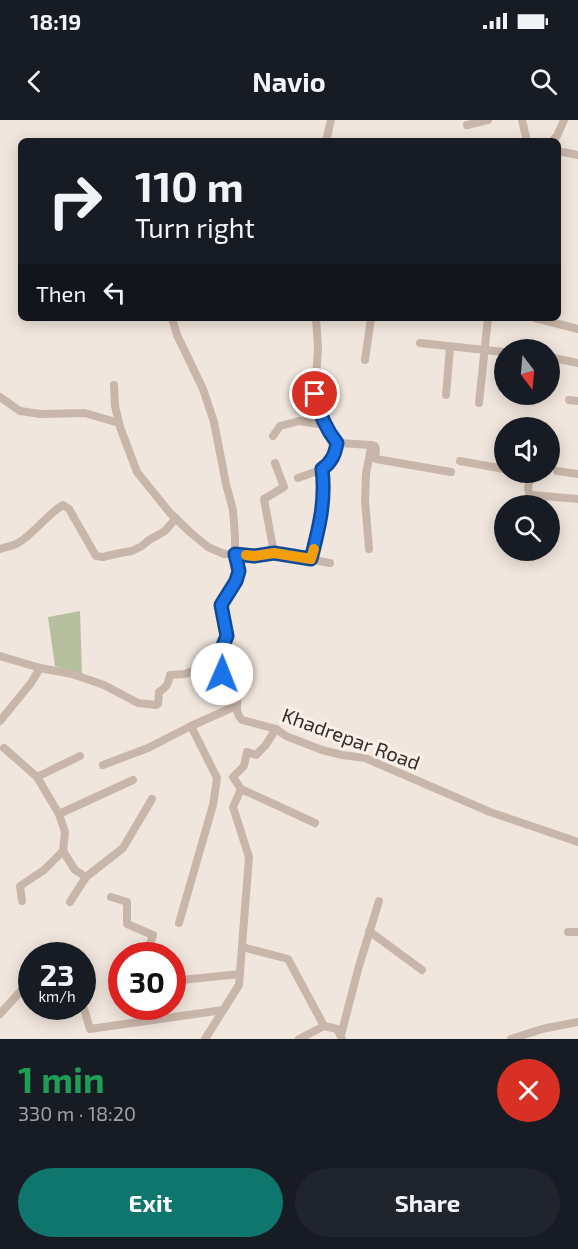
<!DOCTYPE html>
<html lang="en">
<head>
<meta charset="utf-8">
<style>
	:root { --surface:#171b24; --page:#20242c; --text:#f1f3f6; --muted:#9ea1a6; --accent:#0f766e }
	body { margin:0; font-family:"Exo 2",sans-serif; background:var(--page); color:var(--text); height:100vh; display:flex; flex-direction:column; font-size:22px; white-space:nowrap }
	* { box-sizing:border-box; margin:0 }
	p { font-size:20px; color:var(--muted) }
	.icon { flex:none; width:33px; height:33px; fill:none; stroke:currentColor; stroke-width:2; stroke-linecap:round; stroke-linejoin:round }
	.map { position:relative; height:919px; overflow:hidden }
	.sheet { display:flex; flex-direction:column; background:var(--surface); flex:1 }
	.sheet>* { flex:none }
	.banner { position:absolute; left:18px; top:18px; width:543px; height:183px; border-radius:9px; box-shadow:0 3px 15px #0003; background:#171b24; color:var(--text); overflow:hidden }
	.needle { width:39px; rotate:164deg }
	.fabs { position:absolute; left:494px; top:219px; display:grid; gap:12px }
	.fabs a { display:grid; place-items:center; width:66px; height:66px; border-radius:50%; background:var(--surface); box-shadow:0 3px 15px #0003; font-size:30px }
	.speed { position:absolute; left:18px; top:822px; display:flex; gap:12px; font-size:30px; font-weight:700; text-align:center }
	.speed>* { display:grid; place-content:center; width:78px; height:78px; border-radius:50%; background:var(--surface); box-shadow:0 3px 15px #0003; line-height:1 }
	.speed small { font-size:15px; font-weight:400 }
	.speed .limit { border:9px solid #d22; background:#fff; color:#111 }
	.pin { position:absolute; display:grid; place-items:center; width:51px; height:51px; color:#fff; margin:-26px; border:3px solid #fff; border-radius:50%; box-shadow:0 2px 6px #0007 }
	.me { position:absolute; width:66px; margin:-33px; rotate:1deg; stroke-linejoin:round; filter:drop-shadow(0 0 4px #0008) }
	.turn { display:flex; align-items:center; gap:21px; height:126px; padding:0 18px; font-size:27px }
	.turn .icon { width:78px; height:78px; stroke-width:2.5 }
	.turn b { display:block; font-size:42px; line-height:51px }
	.then { display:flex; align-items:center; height:57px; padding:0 18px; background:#0003; gap:12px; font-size:22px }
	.round { display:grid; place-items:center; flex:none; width:63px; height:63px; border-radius:32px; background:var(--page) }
	.overview { display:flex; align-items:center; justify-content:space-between; height:102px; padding:0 18px }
	h1 { font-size:36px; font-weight:700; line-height:45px; color:#1e9e55 }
	.button { display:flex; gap:12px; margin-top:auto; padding:12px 18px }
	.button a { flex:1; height:69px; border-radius:36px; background:var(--accent); color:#fff; font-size:24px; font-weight:700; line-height:69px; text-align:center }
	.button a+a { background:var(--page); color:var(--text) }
	.status { display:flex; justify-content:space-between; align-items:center; height:42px; padding:0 30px; background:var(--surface); direction:ltr }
	.status svg { height:16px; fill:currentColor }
	header { display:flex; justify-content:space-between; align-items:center; height:78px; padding:0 18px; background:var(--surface); font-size:27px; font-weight:700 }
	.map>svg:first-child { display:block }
</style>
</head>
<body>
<div class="status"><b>18:19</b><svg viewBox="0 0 49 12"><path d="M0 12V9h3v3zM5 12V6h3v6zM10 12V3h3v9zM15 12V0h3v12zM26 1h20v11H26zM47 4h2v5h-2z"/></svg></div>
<header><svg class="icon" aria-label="back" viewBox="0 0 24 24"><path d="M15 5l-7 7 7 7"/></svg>Navio<svg class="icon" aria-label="search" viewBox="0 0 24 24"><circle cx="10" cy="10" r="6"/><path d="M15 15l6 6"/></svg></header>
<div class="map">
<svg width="578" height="919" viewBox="0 0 578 919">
	<rect width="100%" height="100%" fill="#f1e6dd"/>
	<path fill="#b7c09e" d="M80 491 82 555 55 546 48 497Z"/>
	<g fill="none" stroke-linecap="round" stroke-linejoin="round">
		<g stroke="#c9b6aa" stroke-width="8">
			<path d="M522 0 527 21"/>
			<path d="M467 5 488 0"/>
			<path d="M326 21 331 0"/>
			<path d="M552 21 557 16 564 0"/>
			<path d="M558 31 578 35"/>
			<path d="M535 198 578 209"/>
			<path d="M420 223 504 232"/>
			<path d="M549 237 578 243"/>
			<path d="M365 240 371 198"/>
			<path d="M114 265 115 286 120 307 137 352 170 393 191 413 208 427 224 434H235L253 436 274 433 330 443"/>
			<path d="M446 275 450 227"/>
			<path d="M0 277 20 291 41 294 85 293 119 303"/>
			<path d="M569 280 578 281"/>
			<path d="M479 283 488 198"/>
			<path d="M273 316 280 306 299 301 325 305"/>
			<path d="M337 323 372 325 375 326 376 329 375 338 376 339 451 352"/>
			<path d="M460 341 504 349"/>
			<path d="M557 351 578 354"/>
			<path d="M519 352 530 355"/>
			<path d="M531 352 528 368 529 373 532 375 578 379"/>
			<path d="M298 358C320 350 333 349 337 323L325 305 319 292 315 274 318 228 316 198"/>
			<path d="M0 429C6 427 13 426 18 423 35 413 46 395 63 385L69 389 96 436 103 437 120 433 132 431 142 426 149 420 165 411 176 398"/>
			<path d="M369 429 365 380 366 354 371 328"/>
			<path d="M274 433 264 379 284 367 275 343"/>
			<path d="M311 439C319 408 326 382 322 349"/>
			<path d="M0 536 40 548 72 554 104 565 138 583 156 585 158 584 159 572C167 567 168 564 170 555L185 554 216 542 227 516 221 485 236 461 239 451 235 434V416L233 390 226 364 214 302 203 269 177 215 172 198"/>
			<path d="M216 542C218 547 220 551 223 556 227 561 232 566 235 572 241 583 232 589 242 600L276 609 286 616 322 630 342 635 365 638 490 692 578 722"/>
			<path d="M0 601 31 563 40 548"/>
			<path d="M4 628 37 657 59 694 65 712 63 731 44 750 20 766 22 781"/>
			<path d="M103 645 148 628 191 606 236 586"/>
			<path d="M37 657 80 636"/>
			<path d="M241 669 233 657 244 646 247 632 256 635 265 626 276 609"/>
			<path d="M59 694 133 660"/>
			<path d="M63 731 75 750 86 757"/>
			<path d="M111 777 127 782V804L153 815 146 836"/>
			<path d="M70 782 86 757 123 728 152 679"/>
			<path d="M179 803 213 685 217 658 191 606"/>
			<path d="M369 811 422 850"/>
			<path d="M568 812H578"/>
			<path d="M242 827 288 839 324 906 337 909 342 919"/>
			<path d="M172 861 240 854"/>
			<path d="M82 882 90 909 223 890"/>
			<path d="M0 894 26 865 32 862"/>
			<path d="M341 915 359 846 379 781"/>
			<path d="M205 919 239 865 249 737 233 687 241 669 315 703"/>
			<path d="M299 919 324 906"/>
			<path d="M511 919 542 909 578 902"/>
		</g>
	</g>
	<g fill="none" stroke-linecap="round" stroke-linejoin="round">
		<g stroke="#114b97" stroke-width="15">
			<path id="route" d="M222 554 216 542 227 516 221 485 236 461 239 451 235 434 254 436 274 433 311 439C319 408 326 381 322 349 332 342 335 334 337 323 325 308 319 293 315 274"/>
		</g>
		<use href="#route" stroke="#1a73e8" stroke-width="10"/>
		<path stroke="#f59e0b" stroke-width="10" d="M246 435 254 436 274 433 311 439 314 429"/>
	</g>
	<g text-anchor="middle" stroke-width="6" stroke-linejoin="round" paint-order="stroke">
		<g font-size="20" fill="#362c29" stroke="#f9f1e9">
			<text transform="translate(351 619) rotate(20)" y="7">Khadrepar Road</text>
		</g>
	</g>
</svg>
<div class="fabs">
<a><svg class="needle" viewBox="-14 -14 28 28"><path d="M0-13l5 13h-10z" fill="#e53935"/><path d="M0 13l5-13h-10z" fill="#9ea1a6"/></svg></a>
<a><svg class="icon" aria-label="sound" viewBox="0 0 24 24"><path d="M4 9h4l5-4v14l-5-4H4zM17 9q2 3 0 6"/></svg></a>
<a><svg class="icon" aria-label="search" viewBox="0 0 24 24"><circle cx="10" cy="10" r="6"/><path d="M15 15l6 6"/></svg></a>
</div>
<div class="speed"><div>23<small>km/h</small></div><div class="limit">30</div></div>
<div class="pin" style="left:315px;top:274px;background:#d93025"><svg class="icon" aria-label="arrive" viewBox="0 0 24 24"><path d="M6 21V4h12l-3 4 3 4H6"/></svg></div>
<svg class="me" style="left:222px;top:554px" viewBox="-20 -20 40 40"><circle r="19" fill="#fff"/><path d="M0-13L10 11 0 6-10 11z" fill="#1a73e8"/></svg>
<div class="banner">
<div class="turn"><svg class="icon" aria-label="right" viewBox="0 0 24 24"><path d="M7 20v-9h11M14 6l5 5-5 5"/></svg><div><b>110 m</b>Turn right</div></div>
<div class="then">Then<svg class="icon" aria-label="left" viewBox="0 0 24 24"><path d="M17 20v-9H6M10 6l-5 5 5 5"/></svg></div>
</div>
</div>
<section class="sheet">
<div class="overview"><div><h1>1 min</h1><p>330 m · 18:20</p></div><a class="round" style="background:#d93025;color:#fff"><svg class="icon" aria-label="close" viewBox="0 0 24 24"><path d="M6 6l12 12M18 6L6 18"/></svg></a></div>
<div class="button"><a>Exit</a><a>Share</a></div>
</section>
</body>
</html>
